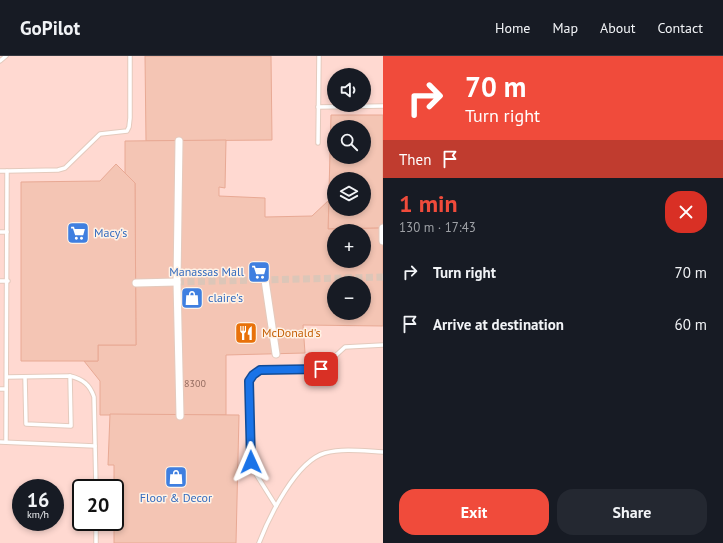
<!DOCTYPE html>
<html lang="en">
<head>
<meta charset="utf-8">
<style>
	:root { --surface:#171b24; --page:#242831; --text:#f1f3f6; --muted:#9ea1a6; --line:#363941; --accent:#f04b3b }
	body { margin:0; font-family:"PT Sans",sans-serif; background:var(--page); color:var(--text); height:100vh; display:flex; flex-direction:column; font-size:15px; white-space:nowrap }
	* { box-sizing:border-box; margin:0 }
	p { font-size:13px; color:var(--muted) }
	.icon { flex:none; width:22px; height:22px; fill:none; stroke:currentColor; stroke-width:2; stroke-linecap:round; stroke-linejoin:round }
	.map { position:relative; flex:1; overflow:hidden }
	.sheet { display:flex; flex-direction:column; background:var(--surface); width:340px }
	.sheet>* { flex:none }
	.guide { background:#f04b3b; color:#fff; overflow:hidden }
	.buttons { position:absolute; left:327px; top:12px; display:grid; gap:8px }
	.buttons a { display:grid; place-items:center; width:44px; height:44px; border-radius:50%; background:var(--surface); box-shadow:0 2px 6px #0003; font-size:20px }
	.speed { position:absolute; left:12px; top:423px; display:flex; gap:8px; font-size:20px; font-weight:700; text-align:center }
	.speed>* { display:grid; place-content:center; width:52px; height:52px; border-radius:50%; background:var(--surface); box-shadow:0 2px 6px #0003; line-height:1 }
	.speed small { font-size:10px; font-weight:400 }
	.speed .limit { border:2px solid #111; border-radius:6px; background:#fff; color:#111 }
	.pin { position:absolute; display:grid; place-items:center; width:34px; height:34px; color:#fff; margin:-17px; border-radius:8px; box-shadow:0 2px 6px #0006 }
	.me { position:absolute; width:44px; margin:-22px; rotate:359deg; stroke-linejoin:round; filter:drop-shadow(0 0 3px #0008) }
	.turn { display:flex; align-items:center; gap:14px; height:84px; padding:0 16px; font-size:18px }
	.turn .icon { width:52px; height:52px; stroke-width:2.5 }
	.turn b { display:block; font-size:28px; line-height:34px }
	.then { display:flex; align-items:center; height:38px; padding:0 16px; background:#0003; gap:8px; font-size:15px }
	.round { display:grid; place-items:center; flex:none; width:42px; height:42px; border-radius:16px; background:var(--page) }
	.headline { display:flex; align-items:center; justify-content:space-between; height:68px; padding:0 16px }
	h1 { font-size:24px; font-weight:700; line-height:30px; color:var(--accent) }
	.primary-button { display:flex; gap:8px; margin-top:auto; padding:8px 16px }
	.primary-button a { flex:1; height:46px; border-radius:16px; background:var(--accent); color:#fff; font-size:16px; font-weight:700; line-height:46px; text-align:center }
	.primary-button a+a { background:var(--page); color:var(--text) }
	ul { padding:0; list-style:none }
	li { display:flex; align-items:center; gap:12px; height:52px; padding:0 16px }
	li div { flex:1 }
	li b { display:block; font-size:15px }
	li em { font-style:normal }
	header { display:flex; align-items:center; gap:24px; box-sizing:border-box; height:56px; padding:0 20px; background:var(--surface); border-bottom:1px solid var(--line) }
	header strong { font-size:19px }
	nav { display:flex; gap:22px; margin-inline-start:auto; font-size:14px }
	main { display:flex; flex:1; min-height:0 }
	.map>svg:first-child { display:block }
</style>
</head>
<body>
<header>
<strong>GoPilot</strong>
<nav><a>Home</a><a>Map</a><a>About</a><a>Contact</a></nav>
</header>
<main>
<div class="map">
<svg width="383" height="487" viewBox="0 0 383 487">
	<rect width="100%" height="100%" fill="#feedde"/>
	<path fill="#ffd9d1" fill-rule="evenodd" d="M0 0H383V487H0ZM334 19H364V49H334ZM334 71H364V101H334ZM334 123H364V153H334ZM334 175H364V205H334ZM334 227H364V257H334ZM21 432H55V466H21ZM81 432H115V466H81Z"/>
	<g fill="#f4c5b4" stroke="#e8a994" fill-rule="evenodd">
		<path d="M145 0H271L272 84 146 85Z"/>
		<path d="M331 59H383V172L328 173ZM334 71H364V101H334ZM334 123H364V153H334Z"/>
		<path d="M226 84 225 132 219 131V140L265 142V161L312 160 329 144 328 173 383 172V270L303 269 305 297 226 299V359H100V325L84 305H98V289H136L135 127 125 118V85ZM334 175H364V205H334ZM334 227H364V257H334Z"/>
		<path d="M116 108 135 127 136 289H98V305H21V126L100 125Z"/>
		<path d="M110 358 239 359 236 487H114V409H108Z"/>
	</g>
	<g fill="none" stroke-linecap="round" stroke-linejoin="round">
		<path stroke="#dcc6b8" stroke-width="7" stroke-dasharray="7 3.5" stroke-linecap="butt" d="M177 226 383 221"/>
		<g stroke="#e4cabd" stroke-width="5.5">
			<g id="lane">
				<path d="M0 5 6 0"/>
				<path d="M318 51 383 50"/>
				<path d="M318 87 319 0"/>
				<path d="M0 115H7L6 386"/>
				<path d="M7 115 58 114 65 112 100 78 127 75 129 71 130 62V0"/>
				<path d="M0 176H7"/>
				<path d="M0 225H8"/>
				<path d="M7 321 70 320C83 323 90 329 94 341L96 432"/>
				<path d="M25 321 26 368 71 370 70 320"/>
				<path d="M0 333H6"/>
				<path d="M0 386 95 390"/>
				<path d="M276 450 256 418 251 406 249 325 253 319 260 314 321 313 345 291 383 289"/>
				<path d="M96 487V466"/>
				<path d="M259 487C269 461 296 405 325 397 343 392 364 395 383 396"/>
			</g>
		</g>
		<g stroke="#e4cabd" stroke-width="9">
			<g id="street">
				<path d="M179 85 177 226 180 360"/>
				<path d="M383 172V185"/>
				<path d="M265 224 276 298"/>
				<path d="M136 227 177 226"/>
			</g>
		</g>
		<use href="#lane" stroke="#fff" stroke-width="3.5"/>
		<use href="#street" stroke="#fff" stroke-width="7"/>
	</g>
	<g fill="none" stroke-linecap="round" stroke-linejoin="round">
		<g stroke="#114b97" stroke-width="10">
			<path id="route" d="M251 406 249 325 253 319 260 314 321 313"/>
		</g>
		<use href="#route" stroke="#1a73e8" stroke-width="7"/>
	</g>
	<defs>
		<g id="supermarket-square" transform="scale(1.15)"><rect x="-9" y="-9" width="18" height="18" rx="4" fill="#3f7fe0" stroke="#fff2e6"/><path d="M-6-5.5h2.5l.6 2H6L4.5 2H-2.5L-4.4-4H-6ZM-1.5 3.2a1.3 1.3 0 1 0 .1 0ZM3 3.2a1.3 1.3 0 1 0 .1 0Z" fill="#fff"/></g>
		<g id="shop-square" transform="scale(1.15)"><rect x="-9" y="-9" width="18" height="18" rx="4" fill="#3f7fe0" stroke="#fff2e6"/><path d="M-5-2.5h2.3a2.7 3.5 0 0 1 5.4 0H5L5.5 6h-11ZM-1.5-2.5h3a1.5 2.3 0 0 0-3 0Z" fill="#fff"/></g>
		<g id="restaurant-square" transform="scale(1.15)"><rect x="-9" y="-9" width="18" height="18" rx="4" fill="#e8710a" stroke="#fff2e6"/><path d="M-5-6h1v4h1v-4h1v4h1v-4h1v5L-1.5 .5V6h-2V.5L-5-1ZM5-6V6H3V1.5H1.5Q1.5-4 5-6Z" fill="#fff"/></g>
	</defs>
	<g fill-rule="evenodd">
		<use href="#supermarket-square" x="78" y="177"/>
		<use href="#supermarket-square" x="259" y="216"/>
		<use href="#shop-square" x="192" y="242"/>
		<use href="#restaurant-square" x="246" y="277"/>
		<use href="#shop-square" x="176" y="421"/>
	</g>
	<g text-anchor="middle" stroke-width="3" stroke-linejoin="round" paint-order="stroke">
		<g font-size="10" fill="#956d61">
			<text x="195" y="331">8300</text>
		</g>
		<g font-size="12" fill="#366cbe" stroke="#fff2e6" text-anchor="start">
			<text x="94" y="181">Macy's</text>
			<text x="244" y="220" text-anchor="end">Manassas Mall</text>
			<text x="208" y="246">claire's</text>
			<text x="176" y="446" text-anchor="middle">Floor &amp; Decor</text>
		</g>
		<g font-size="12" fill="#c56008" stroke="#fff2e6" text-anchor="start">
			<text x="262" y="281">McDonald's</text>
		</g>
	</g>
</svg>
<div class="buttons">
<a><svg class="icon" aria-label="sound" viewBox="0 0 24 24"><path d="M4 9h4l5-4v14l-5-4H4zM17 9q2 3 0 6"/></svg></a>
<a><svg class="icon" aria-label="search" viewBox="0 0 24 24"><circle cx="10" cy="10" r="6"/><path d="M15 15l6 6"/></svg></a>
<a><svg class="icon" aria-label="layers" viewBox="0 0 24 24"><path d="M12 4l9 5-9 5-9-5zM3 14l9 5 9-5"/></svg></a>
<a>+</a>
<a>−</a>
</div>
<div class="speed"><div>16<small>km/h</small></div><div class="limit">20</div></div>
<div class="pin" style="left:321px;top:313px;background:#d93025"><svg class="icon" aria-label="arrive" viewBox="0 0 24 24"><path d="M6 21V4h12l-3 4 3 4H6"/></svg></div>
<svg class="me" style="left:251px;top:406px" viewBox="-20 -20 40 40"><path d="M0-17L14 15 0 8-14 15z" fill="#1a73e8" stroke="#fff" stroke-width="4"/></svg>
</div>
<section class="sheet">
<div class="guide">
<div class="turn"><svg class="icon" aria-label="right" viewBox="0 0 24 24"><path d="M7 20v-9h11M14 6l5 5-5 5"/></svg><div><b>70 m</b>Turn right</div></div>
<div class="then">Then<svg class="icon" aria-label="arrive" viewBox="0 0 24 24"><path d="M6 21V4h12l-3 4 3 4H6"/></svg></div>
</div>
<div class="headline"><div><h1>1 min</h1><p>130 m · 17:43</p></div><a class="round" style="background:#d93025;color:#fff"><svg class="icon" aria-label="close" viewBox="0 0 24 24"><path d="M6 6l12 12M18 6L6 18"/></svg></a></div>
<ul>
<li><svg class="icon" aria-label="right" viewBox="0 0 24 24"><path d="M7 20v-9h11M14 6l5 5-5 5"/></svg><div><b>Turn right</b></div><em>70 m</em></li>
<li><svg class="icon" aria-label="arrive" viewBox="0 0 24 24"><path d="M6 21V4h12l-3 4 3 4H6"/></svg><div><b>Arrive at destination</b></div><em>60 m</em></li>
</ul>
<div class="primary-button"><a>Exit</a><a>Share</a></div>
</section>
</main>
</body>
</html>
